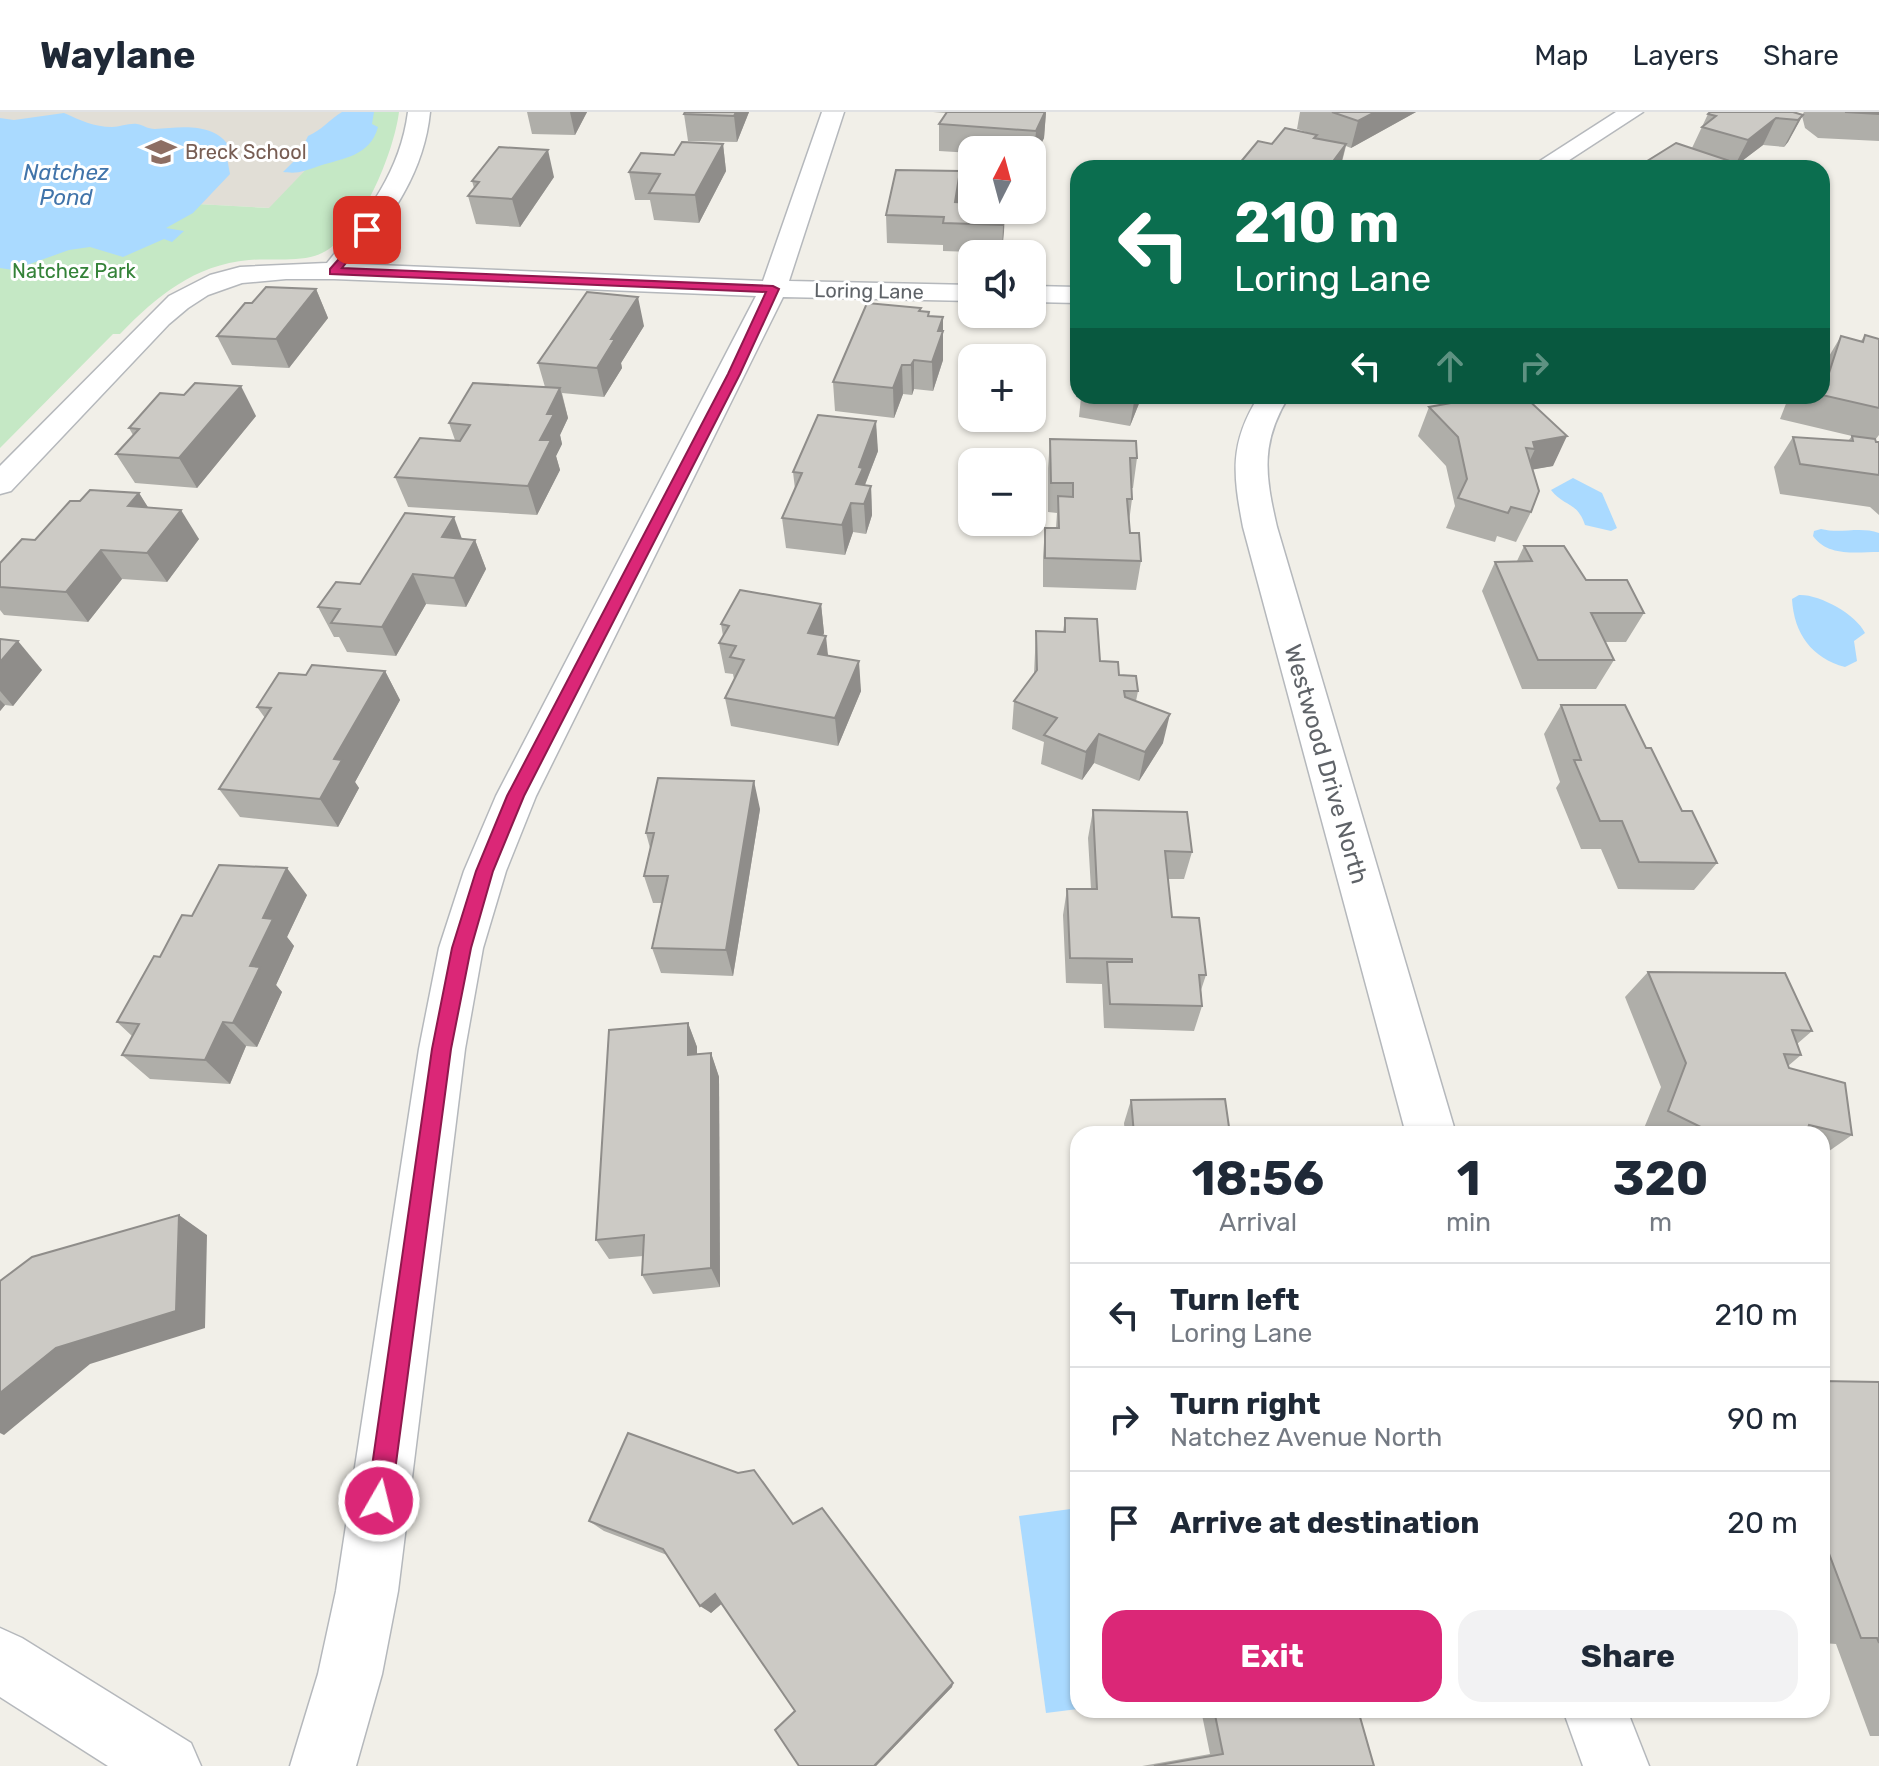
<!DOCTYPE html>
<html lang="en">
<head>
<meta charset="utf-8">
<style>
	:root { --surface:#fff; --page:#f2f2f3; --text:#1f2937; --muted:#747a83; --line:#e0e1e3; --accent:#db2777 }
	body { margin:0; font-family:Rubik,sans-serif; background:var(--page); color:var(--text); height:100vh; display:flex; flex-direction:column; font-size:30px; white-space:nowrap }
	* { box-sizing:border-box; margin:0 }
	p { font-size:26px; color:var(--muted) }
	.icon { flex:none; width:44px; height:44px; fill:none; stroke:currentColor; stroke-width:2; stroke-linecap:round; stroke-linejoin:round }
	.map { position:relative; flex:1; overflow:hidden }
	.details { position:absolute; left:1070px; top:1014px; width:760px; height:592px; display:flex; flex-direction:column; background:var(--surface); border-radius:24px; box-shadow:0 2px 6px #0004 }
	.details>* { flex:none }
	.guide { position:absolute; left:1070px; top:48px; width:760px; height:244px; border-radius:24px; box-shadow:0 2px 6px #0004; background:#0b6e4f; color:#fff; overflow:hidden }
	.needle { width:52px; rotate:6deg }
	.fabs { position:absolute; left:958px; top:24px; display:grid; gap:16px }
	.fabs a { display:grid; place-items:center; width:88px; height:88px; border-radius:16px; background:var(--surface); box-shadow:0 2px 6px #0004; font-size:40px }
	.pin { position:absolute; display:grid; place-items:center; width:68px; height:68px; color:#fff; margin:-34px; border-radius:16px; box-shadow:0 4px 12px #0006 }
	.me { position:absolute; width:88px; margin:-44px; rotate:8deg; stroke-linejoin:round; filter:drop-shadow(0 0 6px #0008) }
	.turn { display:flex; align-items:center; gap:28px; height:168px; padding:0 32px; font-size:36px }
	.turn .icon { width:104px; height:104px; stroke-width:2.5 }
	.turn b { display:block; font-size:56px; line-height:68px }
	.lanes { display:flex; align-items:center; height:76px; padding:0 32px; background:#0003; justify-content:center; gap:40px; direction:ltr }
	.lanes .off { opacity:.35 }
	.eta { display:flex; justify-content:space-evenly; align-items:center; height:136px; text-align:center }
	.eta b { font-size:48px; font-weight:700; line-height:56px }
	.action { display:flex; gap:16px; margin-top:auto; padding:16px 32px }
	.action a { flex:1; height:92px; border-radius:24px; background:var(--accent); color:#fff; font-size:32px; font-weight:700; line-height:92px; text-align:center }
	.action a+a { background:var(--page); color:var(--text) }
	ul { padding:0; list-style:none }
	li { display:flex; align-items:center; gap:24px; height:104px; padding:0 32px; border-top:2px solid var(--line) }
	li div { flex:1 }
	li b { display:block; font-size:30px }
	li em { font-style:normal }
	header { display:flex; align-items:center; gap:48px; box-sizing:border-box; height:112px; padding:0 40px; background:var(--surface); border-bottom:2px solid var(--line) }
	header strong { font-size:38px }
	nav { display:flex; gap:44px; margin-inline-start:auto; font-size:28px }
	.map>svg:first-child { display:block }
</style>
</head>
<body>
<header>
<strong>Waylane</strong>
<nav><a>Map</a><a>Layers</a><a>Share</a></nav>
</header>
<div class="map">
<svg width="1879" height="1654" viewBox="0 0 1879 1654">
	<rect width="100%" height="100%" fill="#f1efe8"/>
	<path fill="#e1ded6" d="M0 0H361L270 96 0 81Z"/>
	<path fill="#c5e8c5" d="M361 0H399C394 40 361 123 322 141 301 151 272 146 249 148 194 153 157 184 120 222H113L0 336V81L269 96Z"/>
	<g fill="#aadaff">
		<path d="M342 0H374L372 12 378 15C370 44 344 46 319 54 304 59 299 62 283 60L298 45 308 24C322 18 329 8 342 0Z"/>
		<path d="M64 1C80 8 94 15 112 15 120 15 129 11 137 12 144 13 147 17 155 17 181 15 219 9 232 40L227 46 230 62 193 101 166 116 184 119 172 130 164 127 123 145 90 135 69 138 13 158 0 156V6L14 8Z"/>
		<path d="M1573 366 1602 381 1617 416 1611 419 1585 413C1577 389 1564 395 1551 378Z"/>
		<path d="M1821 417C1841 422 1860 414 1879 421V440C1856 440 1828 445 1813 424L1814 419Z"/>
		<path d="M1799 483C1819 482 1856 502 1865 521L1854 529 1857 549 1845 555C1812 546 1794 522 1792 487Z"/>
		<path d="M1078 1396V1597L1046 1601 1019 1404Z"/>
	</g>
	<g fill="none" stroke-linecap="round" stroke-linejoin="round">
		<g stroke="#b5b8bc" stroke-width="3">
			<g id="minor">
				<path d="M408 0H430C424 61 391 105 354 152L763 169 822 0H844L789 169 972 173V189L783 185 536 684 506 759 483 836 465 937 398 1479 382 1562 356 1654H290L318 1562 336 1479 419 937 439 836 464 759 496 684 756 184 334 167H286L242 171 208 183 188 196 169 212 11 379 0 382V354L169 184 210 163 240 155 327 151C365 104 400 62 408 0Z"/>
				<path d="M1616 0H1643L1557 56H1529Z"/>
				<path d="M1032 174 1078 175V191L1032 190Z"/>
				<path d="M1259 284H1289C1260 331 1265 363 1277 415L1456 1022H1406L1243 415C1233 363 1229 331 1259 284Z"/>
				<path d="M0 1516 22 1526 191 1631 201 1654H108L0 1585Z"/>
				<path d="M1563 1598H1627L1649 1654H1583Z"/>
			</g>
		</g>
		<use href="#minor" fill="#fff" fill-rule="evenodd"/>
	</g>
	<g fill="#afaea9">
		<path d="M527 0H587L575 23 532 22Z"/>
		<path d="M685 0H749L737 30 688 29 684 2Z"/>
		<path d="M933 0H1046L1044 26 1034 46H1032V38H972V41L939 39V12L946 1Z"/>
		<path d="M1300 0H1416L1351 36 1346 34 1342 50 1350 51 1349 56H1238L1239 52 1272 32 1309 21 1297 17Z"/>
		<path d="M1804 0H1879V29L1818 26 1805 16 1802 4 1788 30 1784 35 1763 33 1734 55 1692 36 1708 2 1802 3Z"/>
		<path d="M723 32 726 59 699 111 654 108 650 88H635L629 60 674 43Z"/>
		<path d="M554 65 520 115 476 112 468 84 474 76 472 69Z"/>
		<path d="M959 90 1005 98 1002 141 943 139V133L887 131 886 103Z"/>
		<path d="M316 177 328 206 289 256 232 253 217 224 252 191Z"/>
		<path d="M921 196V200H929V204L943 205V248L933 279 914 277 912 283 903 282 894 306 835 299 833 270Z"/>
		<path d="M644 214 621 251 622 256 604 285 562 281 568 306 560 323 562 332 556 344 560 358 537 403 408 395 395 365 455 328 449 311 545 275 538 251Z"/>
		<path d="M1865 223 1879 227V323L1875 328 1876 330H1879V403L1870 395 1780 382 1774 355 1793 325 1848 329 1852 324 1780 307 1789 284H1822V256L1841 224 1861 229Z"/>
		<path d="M1078 264V284H1142L1130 314 1079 305 1081 285H1076Z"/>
		<path d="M1489 284 1553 354 1533 357 1531 400 1516 430 1497 424 1495 430 1446 416 1455 394 1446 354 1418 324 1429 295Z"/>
		<path d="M256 304 197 376 135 371 116 342 133 323 129 316Z"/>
		<path d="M1050 327 1137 346 1133 376H1132V387L1129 410 1130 421 1141 449 1136 478 1043 475V445L1045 416H1056L1057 401 1048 400V356Z"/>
		<path d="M878 339 865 373 871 374 872 403 866 422 853 420 845 443 786 436 782 406 795 377 793 360Z"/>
		<path d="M139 381 148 396 199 427 167 470 122 467 88 510 4 503 0 498V451L35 428 80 389Z"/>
		<path d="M462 427 475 428 486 457 466 495 426 492 396 544 347 540 339 525H334L318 495 360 472Z"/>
		<path d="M1524 434 1644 501 1626 530H1605L1614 548 1596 577H1522L1482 479 1495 450 1517 449Z"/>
		<path d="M821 492 824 521 823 523 828 544 861 579 838 634 731 614 725 586 734 567 733 562 725 561 719 531 723 524 721 512Z"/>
		<path d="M1065 506 1100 549 1138 579 1136 589 1163 631 1139 669 1094 651 1082 668 1041 652 1044 630 1012 617 1014 589 1034 562 1036 519 1063 520Z"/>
		<path d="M0 527 42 558 13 594 5 593 0 599Z"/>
		<path d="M385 559 400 588 355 670 359 676 338 715 240 705 219 677 265 606 257 595 306 563Z"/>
		<path d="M1561 593 1646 636 1682 699 1717 751 1694 778 1618 777 1601 737H1581L1556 676 1560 670 1544 622Z"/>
		<path d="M760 697 733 864 661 861 652 836 662 791H653L644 764 650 736 646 721Z"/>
		<path d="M1093 698 1192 740 1184 767H1168L1172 805 1206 863 1201 878 1202 894 1194 919 1104 916 1102 872 1066 871 1063 803 1067 777H1091L1088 726Z"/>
		<path d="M307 783 287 825 294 834 276 873 282 880 257 935 246 934 230 972 150 967 122 943 132 924 117 910 160 845 192 804Z"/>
		<path d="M1648 860 1812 919 1797 932 1801 943 1788 954 1789 956 1852 1023 1822 1044V1022L1642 1021 1661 975 1625 885Z"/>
		<path d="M688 911 697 935V942L711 941 719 965 720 1175 653 1182 642 1163 643 1144 609 1147 596 1128Z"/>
		<path d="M1131 988 1230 1022H1125L1124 1011Z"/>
		<path d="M1822 1269 1879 1270V1624H1870L1836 1532 1822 1531Z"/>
		<path d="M589 1409 793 1412 953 1571 952 1575 876 1654H799L795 1599 722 1491 711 1501 667 1443 604 1419Z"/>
		<path d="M1201 1598H1358L1374 1654H1142L1210 1642Z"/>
	</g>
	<g fill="#8f8d8a">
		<path d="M570 0H587L575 23Z"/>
		<path d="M736 0H749L737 30 734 4Z"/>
		<path d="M1046 0 1044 26 1034 46 1036 19Z"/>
		<path d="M1375 0H1416L1351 36 1358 9Z"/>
		<path d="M1803 3 1788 30 1784 35 1798 8Z"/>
		<path d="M1776 6 1763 33 1734 55 1748 28Z"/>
		<path d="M723 32 726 59 699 111 695 83Z"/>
		<path d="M1346 32 1340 56 1334 48Z"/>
		<path d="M548 38 554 65 520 115 512 87Z"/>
		<path d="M960 59 959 86 956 111 955 90Z"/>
		<path d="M1005 98 1004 120 1002 141 1003 113Z"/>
		<path d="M316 177 328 206 289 256 276 227Z"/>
		<path d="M638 185 644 214 621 251 622 256 604 285 597 256 611 227Z"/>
		<path d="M943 205V248L933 279 932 250 938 219Z"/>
		<path d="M914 248V277L912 283 911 253Z"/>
		<path d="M902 253 903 282 894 306 893 276Z"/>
		<path d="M241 274 256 304 197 376 179 346Z"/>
		<path d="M560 276 568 306 560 323 562 332 556 344 560 358 537 403 528 374 547 302Z"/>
		<path d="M1135 284H1142L1130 314Z"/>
		<path d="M876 309 878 339 864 375 856 372 859 355Z"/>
		<path d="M1567 324 1553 354 1525 359 1535 337 1533 330Z"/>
		<path d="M871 374 872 403 866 422 864 392Z"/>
		<path d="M139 381 158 411 128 394Z"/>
		<path d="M851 391 853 420 845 443 842 413Z"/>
		<path d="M181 398 199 427 167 470 147 441Z"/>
		<path d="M454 405 465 435 442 425Z"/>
		<path d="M475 428 486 457 466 495 454 466Z"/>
		<path d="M101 438 122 467 88 510 66 480Z"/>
		<path d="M413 462 426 492 396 544 382 515Z"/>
		<path d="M821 492 824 521 811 550 808 521Z"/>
		<path d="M826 524 829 553 818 542Z"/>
		<path d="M18 529 42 558 13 594 0 579V550Z"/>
		<path d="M859 549 861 579 838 634 835 606Z"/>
		<path d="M385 559 400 588 355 670 359 676 338 715 320 687 334 647Z"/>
		<path d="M0 588 5 593 0 599Z"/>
		<path d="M1170 602 1163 631 1139 669 1145 640Z"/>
		<path d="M1099 622 1094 651 1082 668 1086 640Z"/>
		<path d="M754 669 760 697 733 864 726 838Z"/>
		<path d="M287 756 307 783 287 825 294 834 276 873 282 880 257 935 233 911 263 806Z"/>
		<path d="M223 910 246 934 230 972 205 948Z"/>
		<path d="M688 911 697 935V967L688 943Z"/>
		<path d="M711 941 719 965 720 1175 711 1156Z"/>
		<path d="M179 1103 207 1123 205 1216 90 1252 4 1323 0 1321V1281Z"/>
		<path d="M715 1482 725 1489 711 1501 700 1494Z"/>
		<path d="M953 1571 952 1575 876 1654H874Z"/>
	</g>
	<g fill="#cccac5" stroke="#8f8d8a" stroke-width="2">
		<path d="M685 0H736L734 4 684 2Z"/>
		<path d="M947 0H1045L1036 19 939 12Z"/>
		<path d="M1332 0H1375L1358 9Z"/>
		<path d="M1710 0H1793L1803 3 1798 8 1776 6 1748 28 1702 15 1716 4 1708 2Z"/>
		<path d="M1845 0H1879V2Z"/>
		<path d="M1285 16 1317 23 1314 26 1346 32 1334 48 1350 51 1347 56H1257L1239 52 1258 29 1272 32Z"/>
		<path d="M682 30 723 32 695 83 649 81 660 62 629 60 641 41 674 43Z"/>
		<path d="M1676 31 1730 49 1720 56H1636Z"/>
		<path d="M499 35 548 38 512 87 468 84 479 70 472 69Z"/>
		<path d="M896 58 960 59 955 90 972 91V98H1004L1003 113 943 111 944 105 886 103Z"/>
		<path d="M266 175 316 177 276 227 217 224 245 191H252Z"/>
		<path d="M587 180 638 185 611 227H615L597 256 538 251Z"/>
		<path d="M867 191 921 196 919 199 929 200 928 204 943 205 938 219H943L932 250 914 248 911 253H902L893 276 833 270Z"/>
		<path d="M1865 223 1879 227V296L1822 283V262L1828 264 1841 224 1863 230Z"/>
		<path d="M195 271 241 274 179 346 116 342 139 317 129 316 160 281 184 283Z"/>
		<path d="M473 271 560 276 547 302H554L540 328H551L528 374 395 365 420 326 460 329 470 313 449 311Z"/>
		<path d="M1489 284H1524L1567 324 1533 330 1535 337 1526 336 1539 379 1531 400 1511 395 1508 401 1458 386 1467 367 1458 325 1429 295Z"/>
		<path d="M818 303 876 309 859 355 863 356 856 372 871 374 864 392 851 391 842 413 782 406 802 361 793 360Z"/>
		<path d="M1852 324 1875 327 1876 330H1879V363L1800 352 1793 325 1853 329Z"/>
		<path d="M1050 327 1136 329 1137 346H1130L1132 387H1127L1130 421H1139L1141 449 1045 446V416H1059L1058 384 1073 385V371H1051Z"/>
		<path d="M90 378 139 381 128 394 181 398 147 441 101 438 66 480 0 475V451L22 427 35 428 70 389H80Z"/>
		<path d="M405 401 454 405 442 425 475 428 454 466 413 462 382 515 331 511 340 497 318 495 336 470 360 472Z"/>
		<path d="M1524 434H1564L1586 468H1627L1644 501H1591L1614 548H1538L1495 450 1532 449Z"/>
		<path d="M740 478 821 492 808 521 826 524 818 542 859 549 835 606 725 586 744 548 730 545 736 534 719 531 729 514 721 512Z"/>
		<path d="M1065 506 1097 507 1100 549 1118 550 1119 563 1136 564 1138 579H1124L1125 585 1170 602 1145 640 1099 622 1086 640 1044 623 1057 606 1014 589 1037 558 1036 519 1065 520Z"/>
		<path d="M0 527 18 529 0 550Z"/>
		<path d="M312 553 385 559 334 647 342 648 320 687 219 677 271 596 257 595 279 561 306 563Z"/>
		<path d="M1561 593H1625L1646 636H1651L1682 699H1692L1717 751 1639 750 1622 709H1600L1574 648H1581Z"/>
		<path d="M658 666 754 669 726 838 652 836 668 764H644L654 721H646Z"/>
		<path d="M1093 698 1187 700 1192 740 1165 739 1172 805 1199 806 1206 863H1199L1202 894 1110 892 1107 850H1132V847L1070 846 1067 777H1097Z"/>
		<path d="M219 753 287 756 263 806 273 807 250 854 260 855 233 911 223 910 205 948 122 943 139 912 117 910 154 844 160 845 182 803 192 804Z"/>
		<path d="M1648 860 1785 861 1812 919 1792 918 1801 943 1784 942 1789 956 1845 971 1852 1023 1809 1013 1806 1022H1715L1668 999 1686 951Z"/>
		<path d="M688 911V943L711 941V1156L642 1163 644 1123 596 1128 609 918Z"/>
		<path d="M1225 987 1230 1022H1134L1131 988Z"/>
		<path d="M179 1103 176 1199 56 1236 0 1281V1169L32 1145Z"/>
		<path d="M1822 1269 1879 1270V1531L1877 1526H1861L1822 1423Z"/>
		<path d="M628 1321 738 1361 754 1358 793 1412 822 1396 953 1571 874 1654H799L775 1618 795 1599 715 1482 700 1494 663 1437 589 1409Z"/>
		<path d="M1214 1598H1358L1374 1654H1154L1223 1642Z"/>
	</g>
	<path fill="#db2777" stroke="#8e194d" stroke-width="2" d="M367 115 372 118 342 156 773 174 779 177 740 262 524 684 493 759 471 836 451 937 391 1389 388 1398 379 1401 371 1398 367 1389 432 937 452 836 476 759 507 684 728 262 766 180 330 162V157Z"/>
	<defs>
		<g id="school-bare" transform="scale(2.4)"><path d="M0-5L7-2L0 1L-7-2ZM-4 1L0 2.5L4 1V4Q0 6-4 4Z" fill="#8d6e63" stroke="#fff" stroke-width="2.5" paint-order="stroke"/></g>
	</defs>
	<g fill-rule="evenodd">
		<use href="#school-bare" x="161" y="40"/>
	</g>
	<g text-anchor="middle" stroke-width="6" stroke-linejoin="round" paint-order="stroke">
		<g font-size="20" fill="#785e54" stroke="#fff" text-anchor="start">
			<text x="185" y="47">Breck School</text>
		</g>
		<g font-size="20" fill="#348238" stroke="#fff">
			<text x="74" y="166">Natchez Park</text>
		</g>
		<g font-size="20" fill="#5f6368" stroke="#fff">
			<text transform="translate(869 179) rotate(1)" y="7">Loring Lane</text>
		</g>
		<g font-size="22" font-style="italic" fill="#4174aa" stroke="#fff">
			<text x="66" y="68">Natchez<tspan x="66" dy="25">Pond</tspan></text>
		</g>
		<g font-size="24" fill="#5f6368" stroke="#fff">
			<text transform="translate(1326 652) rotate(74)" y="8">Westwood Drive North</text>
		</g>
	</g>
</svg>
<div class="fabs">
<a><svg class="needle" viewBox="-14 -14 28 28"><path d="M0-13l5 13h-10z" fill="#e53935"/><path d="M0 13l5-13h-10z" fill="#747a83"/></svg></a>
<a><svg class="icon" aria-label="sound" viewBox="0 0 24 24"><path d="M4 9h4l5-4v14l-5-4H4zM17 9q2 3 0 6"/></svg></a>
<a>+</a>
<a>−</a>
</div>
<div class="pin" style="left:367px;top:118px;background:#d93025"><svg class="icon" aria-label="arrive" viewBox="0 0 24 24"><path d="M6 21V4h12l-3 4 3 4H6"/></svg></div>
<svg class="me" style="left:379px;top:1389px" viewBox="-20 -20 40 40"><circle r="17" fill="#db2777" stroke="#fff" stroke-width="3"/><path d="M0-11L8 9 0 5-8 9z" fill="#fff"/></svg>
<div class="guide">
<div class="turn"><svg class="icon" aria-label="left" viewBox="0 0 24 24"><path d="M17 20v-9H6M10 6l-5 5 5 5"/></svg><div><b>210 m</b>Loring Lane</div></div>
<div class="lanes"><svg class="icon" aria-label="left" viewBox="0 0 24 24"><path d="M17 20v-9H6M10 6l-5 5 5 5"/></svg><svg class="icon off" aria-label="ahead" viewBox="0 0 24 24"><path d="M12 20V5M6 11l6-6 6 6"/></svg><svg class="icon off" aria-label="right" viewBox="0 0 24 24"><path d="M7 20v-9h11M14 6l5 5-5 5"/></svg></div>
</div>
<section class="details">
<div class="eta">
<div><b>18:56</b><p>Arrival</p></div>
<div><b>1</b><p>min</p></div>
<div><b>320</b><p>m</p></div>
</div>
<ul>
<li><svg class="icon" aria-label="left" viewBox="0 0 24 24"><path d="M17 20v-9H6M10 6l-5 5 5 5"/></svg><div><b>Turn left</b><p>Loring Lane</p></div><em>210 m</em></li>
<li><svg class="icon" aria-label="right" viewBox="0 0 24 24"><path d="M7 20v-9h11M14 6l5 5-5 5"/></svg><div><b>Turn right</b><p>Natchez Avenue North</p></div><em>90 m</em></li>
<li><svg class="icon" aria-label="arrive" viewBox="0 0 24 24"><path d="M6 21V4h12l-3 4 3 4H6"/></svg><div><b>Arrive at destination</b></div><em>20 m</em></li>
</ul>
<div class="action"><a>Exit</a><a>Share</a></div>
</section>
</div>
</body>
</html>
